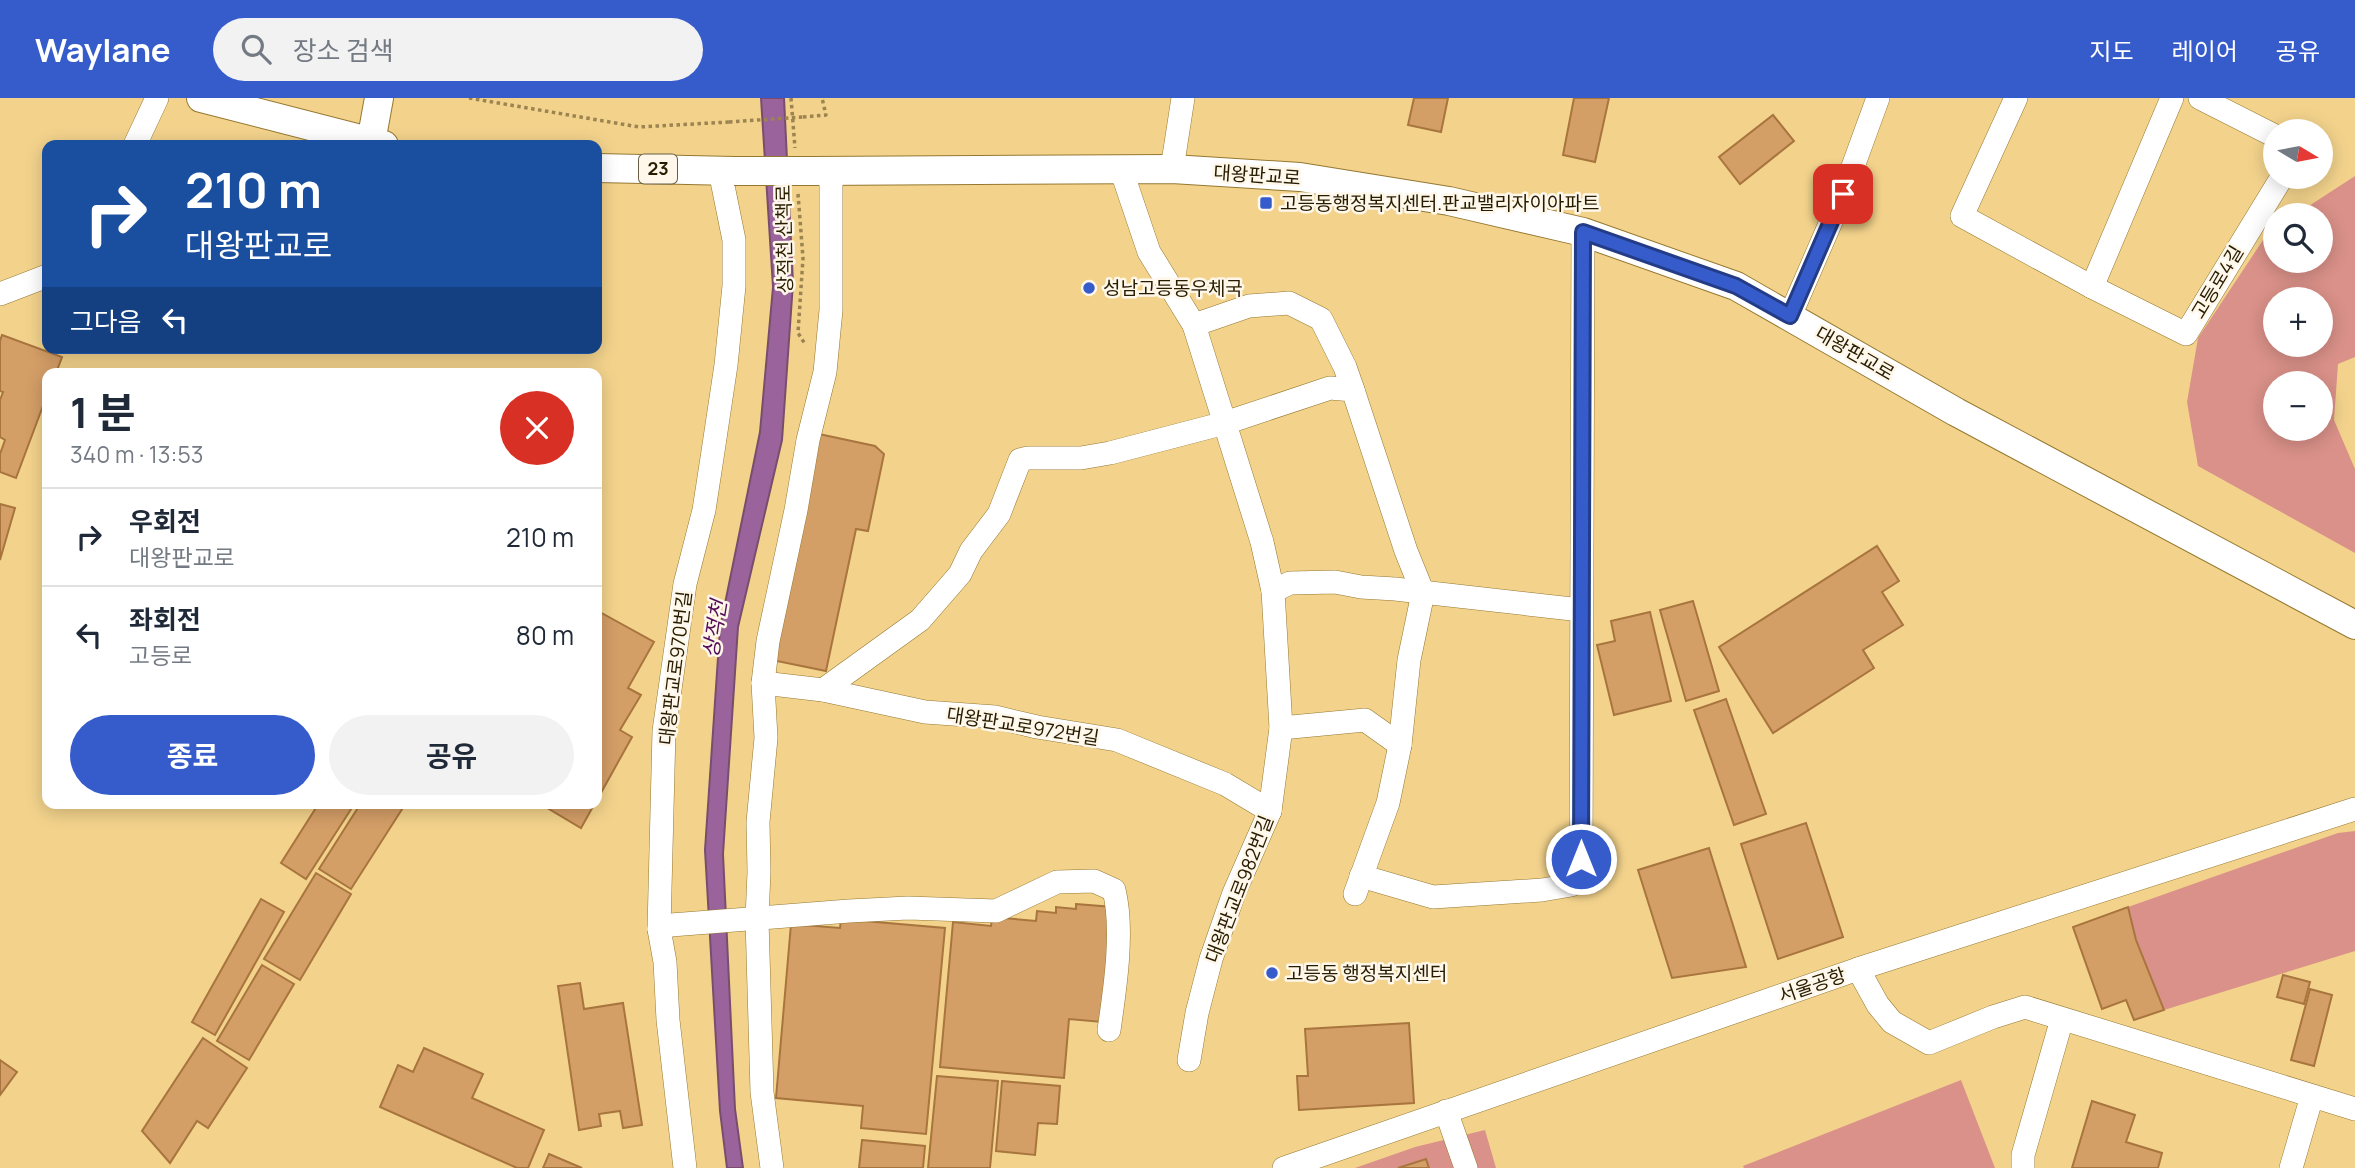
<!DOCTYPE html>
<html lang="ko">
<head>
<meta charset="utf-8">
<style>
	:root { --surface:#fff; --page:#f2f2f3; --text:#1f2937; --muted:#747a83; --line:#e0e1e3; --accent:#365ccc }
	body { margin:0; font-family:Manrope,"Noto Sans KR",sans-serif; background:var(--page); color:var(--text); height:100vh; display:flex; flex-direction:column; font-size:26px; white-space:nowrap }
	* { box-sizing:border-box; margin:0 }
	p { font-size:23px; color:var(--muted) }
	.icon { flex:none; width:38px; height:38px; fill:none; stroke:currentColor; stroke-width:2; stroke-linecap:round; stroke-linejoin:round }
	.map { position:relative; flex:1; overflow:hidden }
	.details { position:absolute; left:42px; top:270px; width:560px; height:441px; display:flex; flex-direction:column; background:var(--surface); border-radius:14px; box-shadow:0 4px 18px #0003 }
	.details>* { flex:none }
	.top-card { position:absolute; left:42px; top:42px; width:560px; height:214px; border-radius:14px; box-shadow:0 4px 18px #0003; background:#1a4fa0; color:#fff; overflow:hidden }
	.needle { width:46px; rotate:100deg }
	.buttons { position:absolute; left:2263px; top:21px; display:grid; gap:14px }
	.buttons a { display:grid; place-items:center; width:70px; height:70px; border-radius:50%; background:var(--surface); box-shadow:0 4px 18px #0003; font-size:35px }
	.pin { position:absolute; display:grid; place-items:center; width:60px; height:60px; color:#fff; margin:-30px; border-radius:14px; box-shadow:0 4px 10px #0006 }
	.me { position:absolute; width:77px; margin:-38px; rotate:0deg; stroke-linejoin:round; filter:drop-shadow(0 0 5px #0008) }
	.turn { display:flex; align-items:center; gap:24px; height:147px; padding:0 28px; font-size:32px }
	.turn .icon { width:91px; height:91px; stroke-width:2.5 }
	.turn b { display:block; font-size:49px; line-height:60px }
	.then { display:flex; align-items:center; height:66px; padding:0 28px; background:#0003; gap:14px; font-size:26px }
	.round { display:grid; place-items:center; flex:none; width:74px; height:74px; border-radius:37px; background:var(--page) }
	.summary { display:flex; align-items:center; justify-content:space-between; height:119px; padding:0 28px }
	h1 { font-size:42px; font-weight:700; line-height:52px }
	.button { display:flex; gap:14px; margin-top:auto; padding:14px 28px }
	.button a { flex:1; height:80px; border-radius:42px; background:var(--accent); color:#fff; font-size:28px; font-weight:700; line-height:80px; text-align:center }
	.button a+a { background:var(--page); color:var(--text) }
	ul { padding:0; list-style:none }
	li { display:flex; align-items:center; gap:21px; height:98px; padding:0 28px; border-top:2px solid var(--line) }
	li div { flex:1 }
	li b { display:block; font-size:26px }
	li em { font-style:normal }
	header { display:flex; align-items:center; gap:42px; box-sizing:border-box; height:98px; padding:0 35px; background:var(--accent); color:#fff }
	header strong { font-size:33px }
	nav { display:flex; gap:38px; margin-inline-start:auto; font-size:24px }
	.search { width:490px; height:63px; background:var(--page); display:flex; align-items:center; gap:18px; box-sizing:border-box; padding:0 24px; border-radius:38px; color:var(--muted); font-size:26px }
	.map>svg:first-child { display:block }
</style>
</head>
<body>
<header>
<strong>Waylane</strong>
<div class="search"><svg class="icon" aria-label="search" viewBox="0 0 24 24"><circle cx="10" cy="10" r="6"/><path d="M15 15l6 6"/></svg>장소 검색</div>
<nav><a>지도</a><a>레이어</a><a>공유</a></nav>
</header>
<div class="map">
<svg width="2355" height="1070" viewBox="0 0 2355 1070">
	<rect width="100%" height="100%" fill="#f3d38c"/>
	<g fill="#da9189" fill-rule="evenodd">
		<path d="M2355 78V259L2338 266 2334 322 2355 371V455L2198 368 2187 304 2198 240 2267 136 2275 131V163H2320V117H2295ZM2275 201H2320V247H2275ZM2275 285H2320V331H2275Z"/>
		<path d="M2355 733V853L2164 912 2136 842 2128 809 2338 735Z"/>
		<path d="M1961 982 1995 1070H1744L1743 1068Z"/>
		<path d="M1485 1032 1496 1070H1355L1415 1049Z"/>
	</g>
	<path fill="#9a639b" stroke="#784e6c" stroke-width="2" d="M761 0H784L793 185 782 342 738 529 723 756 735 1011 743 1070H727L720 1013 705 752 720 530 760 334 773 189Z"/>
	<g fill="#d49e67" stroke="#a8753e" stroke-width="2">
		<path d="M1414 0H1448L1441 34 1408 27Z"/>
		<path d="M1574 0H1609L1595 64 1563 57Z"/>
		<path d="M1773 17 1794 43 1740 86 1719 59Z"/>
		<path d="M2 237 62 259 56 275H47V297L16 380 0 374V356L5 342 0 339V302L3 294 0 293V243Z"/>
		<path d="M819 336 875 348 884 356 868 433 856 431 826 573 772 562Z"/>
		<path d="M0 406 15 410 0 462Z"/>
		<path d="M1877 448 1899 483 1882 494 1903 527 1863 552 1874 570 1773 635 1719 549Z"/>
		<path d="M1693 503 1719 593 1686 603 1660 512Z"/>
		<path d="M598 513 654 544 628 590 641 597 620 632 632 639 597 702Z"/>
		<path d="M1650 514 1671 603 1614 617 1597 547 1615 543 1611 523Z"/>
		<path d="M1726 601 1766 716 1734 727 1694 612Z"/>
		<path d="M319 705H355L306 781 281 765Z"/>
		<path d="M361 705H406L351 791 319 771Z"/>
		<path d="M539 705H595L581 730Z"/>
		<path d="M1806 725 1843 839 1778 861 1741 746Z"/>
		<path d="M1709 750 1746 869 1672 880 1638 772Z"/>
		<path d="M316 775 351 796 300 882 264 861Z"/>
		<path d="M261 801 284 814 215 937 192 924Z"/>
		<path d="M1076 806 1113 809 1102 924 1069 921 1064 980 940 969 953 824 991 828 992 819 1036 823 1037 813 1056 815V809L1076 811Z"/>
		<path d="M2128 809 2136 842 2164 912 2134 922 2126 902 2102 911 2073 829Z"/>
		<path d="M841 821 945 830 926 1036 861 1030 863 1008 776 1000 791 826 840 830Z"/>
		<path d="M262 867 294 886 249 962 217 943Z"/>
		<path d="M2283 877 2310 884 2304 906 2277 899Z"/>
		<path d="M580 885 584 911 623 905 642 1027 623 1030 620 1013 599 1016 601 1028 579 1032 558 888Z"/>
		<path d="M2310 891 2332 897 2314 968 2291 962Z"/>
		<path d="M1409 925 1414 1005 1299 1012 1297 978H1308L1305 931Z"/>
		<path d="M203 940 247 970 208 1030 197 1023 170 1065 142 1033Z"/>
		<path d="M424 950 483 976 472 1000 544 1032 528 1070H517L380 1009 398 967 413 974Z"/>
		<path d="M0 962 17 974 0 997Z"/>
		<path d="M937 978 998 983 990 1070H928Z"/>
		<path d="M1002 983 1060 988 1057 1026 1038 1025 1035 1057 996 1053Z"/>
		<path d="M2092 1003 2135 1017 2126 1044 2162 1055 2158 1070H2072Z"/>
		<path d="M862 1042 925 1048 923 1070H859Z"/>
		<path d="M549 1056 582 1070H543Z"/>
		<path d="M1426 1061 1429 1070H1398Z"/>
	</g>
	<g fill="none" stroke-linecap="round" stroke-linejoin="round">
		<g stroke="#957830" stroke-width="24">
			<g id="minor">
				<path d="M2016 0 1962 118 2092 189 2186 236 2282 79"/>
				<path d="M2200 0 2275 38"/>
				<path d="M135 47 157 0"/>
				<path d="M1121 71 1149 154 1194 227 1262 444 1273 493 1281 630 1270 713 1234 795 1211 861 1197 915 1189 962"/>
				<path d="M1172 71 1183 0"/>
				<path d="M2092 189 2172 0"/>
				<path d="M0 196 47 178"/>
				<path d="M1790 218 1843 96 1878 0"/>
				<path d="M1194 227 1249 208 1289 205 1321 221 1345 269 1353 292"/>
				<path d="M1273 493 1290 485 1335 484 1361 489 1395 491 1581 512"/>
				<path d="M763 585 823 592 925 614 995 619 1037 629 1117 642 1225 686 1270 713"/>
				<path d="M823 592 920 522 960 476 971 453 999 416 1020 362 1028 360H1081L1110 355 1225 325 1330 290 1353 292 1406 453 1423 495 1409 562 1400 647 1388 705 1355 796"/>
				<path d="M1281 630 1365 622 1400 647"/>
				<path d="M1361 778 1433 799 1542 792 1571 787 1581 762 1583 134"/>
				<path d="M659 831 671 827 849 813 908 810 996 813 1057 784 1094 783 1114 792C1124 832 1115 891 1109 932"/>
				<path d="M1858 871 2355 711"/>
				<path d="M1446 1013 1466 1070"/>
				<path d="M685 1070 668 922 665 864 659 831 664 633 685 486 704 412 712 360 726 267 734 188V142L720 73"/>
				<path d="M772 1070 762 994 757 821 759 774 758 724 766 640 763 585 768 543 796 412 808 342 825 274 831 212V71"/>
				<path d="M1284 1070 1858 871 1878 907 1892 924 1929 945 1993 919 2025 909 2355 1011"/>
				<path d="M2023 1070V1057L2062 921"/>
				<path d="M2291 1070 2312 998"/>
			</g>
		</g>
		<g stroke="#957830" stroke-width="30">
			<g id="major">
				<path d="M201 0 384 47"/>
				<path d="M371 44 379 0"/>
				<path d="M597 70 734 73"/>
				<path d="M814 73 1172 71 1300 79 1449 103 1583 134 1736 188 1956 314 2355 527"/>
			</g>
		</g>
		<g stroke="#9b8450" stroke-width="3.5" stroke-dasharray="3.5 3.5" stroke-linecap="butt">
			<path d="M469 0 639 29 729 24"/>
			<path d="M791 0 795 50"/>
			<path d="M803 19 826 17 822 0"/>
			<path d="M798 96 803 160 798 235 805 246"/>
		</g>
		<use href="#minor" stroke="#fff" stroke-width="23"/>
		<use href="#major" stroke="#fff" stroke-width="28"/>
		<g stroke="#957830" stroke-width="30" stroke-linecap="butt">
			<path id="major-bridge" d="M734 73H814"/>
		</g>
		<path stroke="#9b8450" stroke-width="3.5" stroke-dasharray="3.5 3.5" stroke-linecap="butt" d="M729 24 803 19"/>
		<use href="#major-bridge" stroke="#fff" stroke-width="28"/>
	</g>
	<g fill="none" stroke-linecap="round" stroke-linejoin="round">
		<g stroke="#233c85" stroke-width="18">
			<path id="route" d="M1581 761 1583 134 1736 188 1790 218 1843 96"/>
		</g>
		<use href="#route" stroke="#365ccc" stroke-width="12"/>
	</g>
	<g fill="#365ccc" stroke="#fef7ea" stroke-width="2.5">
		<rect x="1259" y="98" width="14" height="14" rx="3.5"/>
		<circle cx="1089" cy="190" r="7"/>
		<circle cx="1272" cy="875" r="7"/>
	</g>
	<g text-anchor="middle" stroke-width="5" stroke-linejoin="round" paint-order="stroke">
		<rect fill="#fef7ea" stroke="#685e46" stroke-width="2" x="639" y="56.5" width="38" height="29" rx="5"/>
		<g font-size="18" font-weight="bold" fill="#281c00">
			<text x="658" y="77">23</text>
		</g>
		<g font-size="19" fill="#281c00" stroke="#fef7ea">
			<text transform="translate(1257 77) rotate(4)" y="7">대왕판교로</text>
			<text transform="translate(784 141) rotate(-91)" y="7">상적천 산책로</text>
			<text transform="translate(2217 184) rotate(-59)" y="7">고등로4길</text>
			<text transform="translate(1855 255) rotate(30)" y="7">대왕판교로</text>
			<text transform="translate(675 570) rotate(-83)" y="7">대왕판교로970번길</text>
			<text transform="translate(1023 628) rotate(9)" y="7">대왕판교로972번길</text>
			<text transform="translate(1239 791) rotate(-69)" y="7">대왕판교로982번길</text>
			<text transform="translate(1812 887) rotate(-19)" y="7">서울공항</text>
		</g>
		<g font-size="19" fill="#281c00" stroke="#fef7ea" text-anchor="start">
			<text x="1280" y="112">고등동행정복지센터.판교밸리자이아파트</text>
			<text x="1103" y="197">성남고등동우체국</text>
			<text x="1286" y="882">고등동 행정복지센터</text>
		</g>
		<g font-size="21" font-style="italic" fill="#540d58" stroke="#fef7ea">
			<text transform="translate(715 531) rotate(-81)" y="7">상적천</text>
		</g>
	</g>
</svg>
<div class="buttons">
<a><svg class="needle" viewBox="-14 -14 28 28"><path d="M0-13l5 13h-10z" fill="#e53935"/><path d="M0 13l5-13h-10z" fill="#747a83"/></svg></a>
<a><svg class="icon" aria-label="search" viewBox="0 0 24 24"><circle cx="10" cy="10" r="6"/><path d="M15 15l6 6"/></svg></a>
<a>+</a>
<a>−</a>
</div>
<div class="pin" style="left:1843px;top:96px;background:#d93025"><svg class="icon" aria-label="arrive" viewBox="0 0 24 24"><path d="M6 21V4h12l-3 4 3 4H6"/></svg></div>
<svg class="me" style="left:1581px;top:761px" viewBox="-20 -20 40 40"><circle r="17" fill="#365ccc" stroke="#fff" stroke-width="3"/><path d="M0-11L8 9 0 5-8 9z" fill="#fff"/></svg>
<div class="top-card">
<div class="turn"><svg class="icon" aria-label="right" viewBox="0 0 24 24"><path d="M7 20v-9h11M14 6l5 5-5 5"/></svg><div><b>210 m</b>대왕판교로</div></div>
<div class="then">그다음<svg class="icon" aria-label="left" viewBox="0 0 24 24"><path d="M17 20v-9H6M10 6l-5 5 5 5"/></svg></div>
</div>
<section class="details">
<div class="summary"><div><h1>1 분</h1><p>340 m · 13:53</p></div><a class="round" style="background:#d93025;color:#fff"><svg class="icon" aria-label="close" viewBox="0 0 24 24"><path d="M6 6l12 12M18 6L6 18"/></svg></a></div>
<ul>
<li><svg class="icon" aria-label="right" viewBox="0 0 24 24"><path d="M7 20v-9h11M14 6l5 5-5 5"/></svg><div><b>우회전</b><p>대왕판교로</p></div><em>210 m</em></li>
<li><svg class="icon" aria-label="left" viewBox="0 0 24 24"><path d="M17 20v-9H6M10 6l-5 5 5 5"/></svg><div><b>좌회전</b><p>고등로</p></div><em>80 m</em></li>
</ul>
<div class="button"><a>종료</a><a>공유</a></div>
</section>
</div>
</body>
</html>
